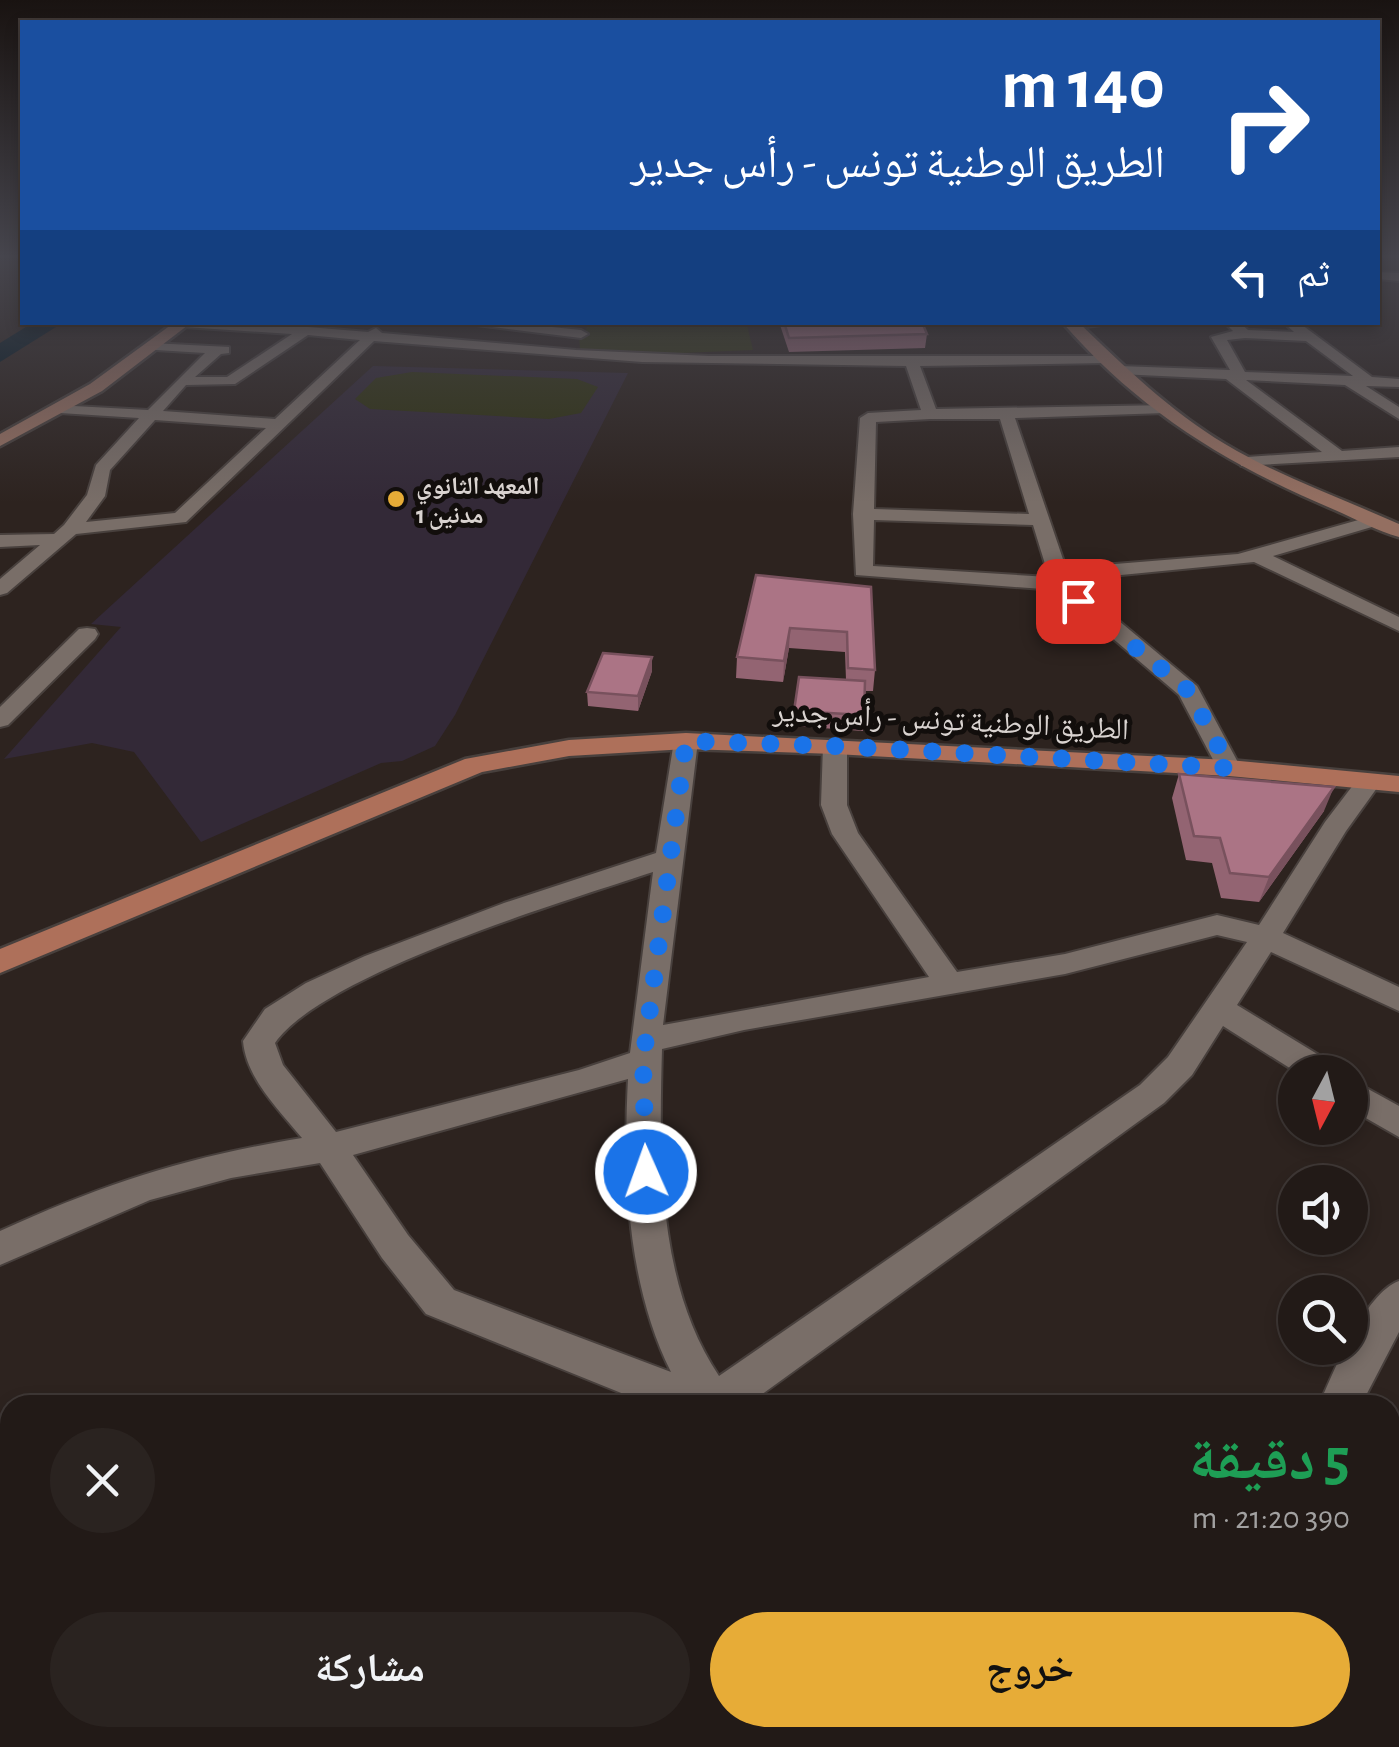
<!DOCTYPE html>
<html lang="ar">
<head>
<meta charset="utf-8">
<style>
	:root { --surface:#221a17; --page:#2a2320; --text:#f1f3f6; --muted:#a2a1a1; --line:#3f3836; --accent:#e7ac37 }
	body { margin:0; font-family:"Alegreya Sans","Noto Naskh Arabic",sans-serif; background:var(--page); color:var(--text); direction:rtl; height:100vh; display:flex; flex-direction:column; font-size:38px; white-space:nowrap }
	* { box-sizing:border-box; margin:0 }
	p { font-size:32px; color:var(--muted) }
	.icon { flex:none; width:55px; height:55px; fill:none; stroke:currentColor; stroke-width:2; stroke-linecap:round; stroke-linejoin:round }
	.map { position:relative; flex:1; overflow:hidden; direction:ltr }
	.details { position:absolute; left:0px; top:1395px; width:1400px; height:352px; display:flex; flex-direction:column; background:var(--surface); border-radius:30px 30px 0 0; box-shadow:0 5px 15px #0003,0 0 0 2px var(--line); direction:rtl }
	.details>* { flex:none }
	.top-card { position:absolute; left:20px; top:20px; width:1360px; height:305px; border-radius:0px; box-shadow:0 5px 15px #0003,0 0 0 2px var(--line); direction:rtl; background:#1a4fa0; color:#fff; overflow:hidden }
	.needle { width:65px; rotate:187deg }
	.fabs { position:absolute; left:1278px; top:1055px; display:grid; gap:20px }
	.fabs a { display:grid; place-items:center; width:90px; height:90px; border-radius:50%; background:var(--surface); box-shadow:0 5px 15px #0003,0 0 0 2px var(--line); font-size:50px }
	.pin { position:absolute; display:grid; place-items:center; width:85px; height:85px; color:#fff; margin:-42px; border-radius:20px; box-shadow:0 5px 15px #0006 }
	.me { position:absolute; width:110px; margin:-55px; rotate:358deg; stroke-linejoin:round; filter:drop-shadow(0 0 8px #0008) }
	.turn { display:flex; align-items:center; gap:35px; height:210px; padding:0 50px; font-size:45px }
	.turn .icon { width:130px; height:130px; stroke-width:2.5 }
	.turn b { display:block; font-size:70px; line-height:85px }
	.then { display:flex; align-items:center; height:95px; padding:0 50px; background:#0003; gap:20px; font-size:38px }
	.round { display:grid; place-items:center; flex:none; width:105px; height:105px; border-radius:52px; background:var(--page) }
	.summary { display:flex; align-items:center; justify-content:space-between; height:170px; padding:0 50px }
	h1 { font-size:60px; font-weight:700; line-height:75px; color:#1e9e55 }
	.primary-button { display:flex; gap:20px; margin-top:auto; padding:20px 50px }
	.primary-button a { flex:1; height:115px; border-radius:60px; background:var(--accent); color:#111; font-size:40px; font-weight:700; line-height:115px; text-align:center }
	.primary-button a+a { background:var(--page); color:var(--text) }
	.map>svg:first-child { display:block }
</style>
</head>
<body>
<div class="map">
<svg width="1399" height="1747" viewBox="0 0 1399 1747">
	<rect width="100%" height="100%" fill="#2d231f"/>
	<path fill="#332937" d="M373 366 628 373 455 715 435 746 402 761 381 763 201 842 134 752 92 743 4 759 121 627 91 624Z"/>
	<g fill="#303212">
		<path d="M599 323 747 325 753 350 657 354 580 349 579 337 584 335 588 324Z"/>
		<path d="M412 372 577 379 598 387 581 413 549 419 370 409 355 399 376 378Z"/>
	</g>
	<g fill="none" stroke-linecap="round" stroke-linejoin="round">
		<path fill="#001622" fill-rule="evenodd" d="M34 322H64L0 362V343Z"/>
		<g stroke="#48403d" stroke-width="4">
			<g id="street">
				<path d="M1378 272 1399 273V281L1378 279Z"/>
				<path d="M178 322H248L368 332 376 328 382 333 576 350 709 356H1111V362L1106 363 920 366 936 409 1170 405V411L1165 413 1015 418 1066 568 1238 554 1376 515 1385 520 1382 524 1273 556 1399 617V631L1254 562 1070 580 1197 686 1241 768 1238 773H1220L1179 695 1056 590 856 575 853 514 860 418 868 413 921 410 906 366 642 362 374 341 186 522 76 534 7 593 0 595V579L40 545 0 547V535L54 534 64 525 87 495 96 465 139 418 60 413 55 411V405L148 410 205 353 156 350 149 346 151 343 229 347V353L221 354 195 377H227L292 334 184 327ZM308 335 360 340 275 419 163 411 186 385 235 384ZM930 419H1000L1029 514 874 509 876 422ZM155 420 266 428 175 513 86 522 105 496 110 470ZM874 520 1033 525 1049 577 873 566Z"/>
				<path d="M453 322H504L581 330 588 334 581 338Z"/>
				<path d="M1067 322H1122L1072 329 1067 328Z"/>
				<path d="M1224 322H1239L1248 330 1294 332 1283 322H1298L1372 377 1399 379V387L1366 386 1399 407V419L1345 385 1246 380 1342 451 1399 447V457L1241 466V458L1247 457 1322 452 1226 379 1119 374 1112 370 1119 366 1230 370 1211 337 1233 331ZM1245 338 1306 341 1353 376 1245 372 1227 340Z"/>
				<path d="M87 628 95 629 98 634 95 639 8 725 0 727V707L79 629Z"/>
				<path d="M686 734 698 741 663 1025 929 977 832 834 821 805 823 746 835 739 847 746V805L858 833 957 972 1065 954 1217 915 1259 925 1325 822 1360 776H1378L1382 781 1346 831 1283 933 1399 987V1011L1271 952 1237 1005 1332 1063 1336 1072H1296L1223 1026 1192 1075 1164 1103 747 1405H651L426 1314 382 1258 320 1163 231 1178 150 1200 0 1265V1231C106 1183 186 1157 302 1138 279 1110 246 1078 243 1041L265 1009 306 983 365 956 504 903 656 853 674 741ZM653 872 630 1053 579 1070 336 1132 283 1065 275 1043C324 973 566 901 653 872ZM1217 935 1247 942 1168 1057 1140 1085 719 1376C657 1284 659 1157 662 1049L744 1030 1065 974ZM628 1079C623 1175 627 1284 671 1372L454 1290 408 1235 353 1155Z"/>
				<path d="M1350 1079 1399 1106V1137L1350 1109Z"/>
				<path d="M1399 1281V1332L1361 1405H1319C1334 1371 1365 1293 1399 1281Z"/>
				<path d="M1390 1529 1399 1533V1583L1390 1579Z"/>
				<path d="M806 1738H888L892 1747H802Z"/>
			</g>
		</g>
		<g stroke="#48403d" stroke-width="5">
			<g id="secondary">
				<path d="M175 322H192L102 391 0 446V434L90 384Z"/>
				<path d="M1062 322H1078C1124 366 1170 411 1225 444 1280 477 1341 498 1399 524V537C1377 531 1356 519 1335 510 1228 465 1139 411 1062 322Z"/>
			</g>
		</g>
		<g stroke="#48403d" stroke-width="5">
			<path id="primary" d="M686 733 1229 760 1399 776V792L1229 776 835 754 686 749 569 756 482 772 0 973V949L465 759 569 740Z"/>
		</g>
		<use href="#street" fill="#796e68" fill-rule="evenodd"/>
		<use href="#secondary" fill="#946f61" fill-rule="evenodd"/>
		<use href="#primary" fill="#ae705a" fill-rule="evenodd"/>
	</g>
	<g fill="#936472">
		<path d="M779 322H922L927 334 925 348 789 352Z"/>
		<path d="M756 575 871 587 875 670 873 691H865L863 731 794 726V711L846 680 845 652 789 648 783 682 736 678 737 657Z"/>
		<path d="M652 657V671L638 711 588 706 587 692Z"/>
		<path d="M1179 774 1324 811 1259 902 1221 898 1212 863 1186 860 1172 798Z"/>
	</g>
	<g fill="#78515d">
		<path d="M790 628 789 648 783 682 784 661Z"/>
		<path d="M652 657V671L638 711V696Z"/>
		<path d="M1334 787 1324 811 1259 902 1269 877Z"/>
	</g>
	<g fill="#ab7485" stroke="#78515d" stroke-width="2.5">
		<path d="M784 322H922L927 334 789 338Z"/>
		<path d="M756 575 871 587 875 670 848 668 847 632 790 628 784 661 737 657Z"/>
		<path d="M603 653 652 657 638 696 587 692Z"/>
		<path d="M799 677 865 681 864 715 794 711Z"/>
		<path d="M1179 774 1334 787 1269 877 1230 873 1220 838 1194 836Z"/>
	</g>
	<linearGradient id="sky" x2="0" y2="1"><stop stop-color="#191311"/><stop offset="0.51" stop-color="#46454d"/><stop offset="1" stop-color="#46454d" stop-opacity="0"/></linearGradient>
	<rect width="1399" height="503" fill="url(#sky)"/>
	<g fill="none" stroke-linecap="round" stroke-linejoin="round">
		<path stroke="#1a73e8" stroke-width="18" stroke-dasharray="0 32.4" d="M646 1172 643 1061 686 741 835 746 1230 768 1189 691 1078 601"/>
	</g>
	<circle fill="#e7ac37" stroke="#120e0c" stroke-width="4" cx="396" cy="499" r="10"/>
	<g text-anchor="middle" stroke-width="10" stroke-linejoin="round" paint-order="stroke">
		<g font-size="25" font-weight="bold" fill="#d9d3d0" stroke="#120e0c" text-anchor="start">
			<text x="416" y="494">المعهد الثانوي<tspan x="416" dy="29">مدنين 1</tspan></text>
		</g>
		<g font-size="30" fill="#d9d3d0" stroke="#120e0c">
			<text transform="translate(951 720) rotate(3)" y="10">الطريق الوطنية تونس - رأس جدير</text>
		</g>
	</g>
</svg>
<div class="fabs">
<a><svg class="needle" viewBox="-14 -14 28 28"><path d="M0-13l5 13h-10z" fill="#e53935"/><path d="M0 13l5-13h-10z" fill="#a2a1a1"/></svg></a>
<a><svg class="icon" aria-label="sound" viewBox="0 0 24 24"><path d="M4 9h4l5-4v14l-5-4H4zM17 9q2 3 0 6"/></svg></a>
<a><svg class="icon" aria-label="search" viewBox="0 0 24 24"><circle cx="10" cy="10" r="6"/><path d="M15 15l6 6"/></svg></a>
</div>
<div class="pin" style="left:1078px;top:601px;background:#d93025"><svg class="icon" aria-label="arrive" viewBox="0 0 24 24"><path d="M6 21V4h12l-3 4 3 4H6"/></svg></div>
<svg class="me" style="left:646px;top:1172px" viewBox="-20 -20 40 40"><circle r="17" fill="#1a73e8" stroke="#fff" stroke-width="3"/><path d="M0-11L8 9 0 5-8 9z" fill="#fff"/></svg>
<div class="top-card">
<div class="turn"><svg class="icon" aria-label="right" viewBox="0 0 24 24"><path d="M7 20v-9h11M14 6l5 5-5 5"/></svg><div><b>140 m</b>الطريق الوطنية تونس - رأس جدير</div></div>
<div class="then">ثم<svg class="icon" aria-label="left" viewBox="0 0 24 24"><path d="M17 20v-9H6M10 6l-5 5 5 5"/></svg></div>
</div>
<section class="details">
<div class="summary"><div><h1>5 دقيقة</h1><p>390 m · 21:20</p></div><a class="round"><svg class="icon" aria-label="close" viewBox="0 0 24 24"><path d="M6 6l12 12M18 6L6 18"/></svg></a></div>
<div class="primary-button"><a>خروج</a><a>مشاركة</a></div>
</section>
</div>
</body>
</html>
